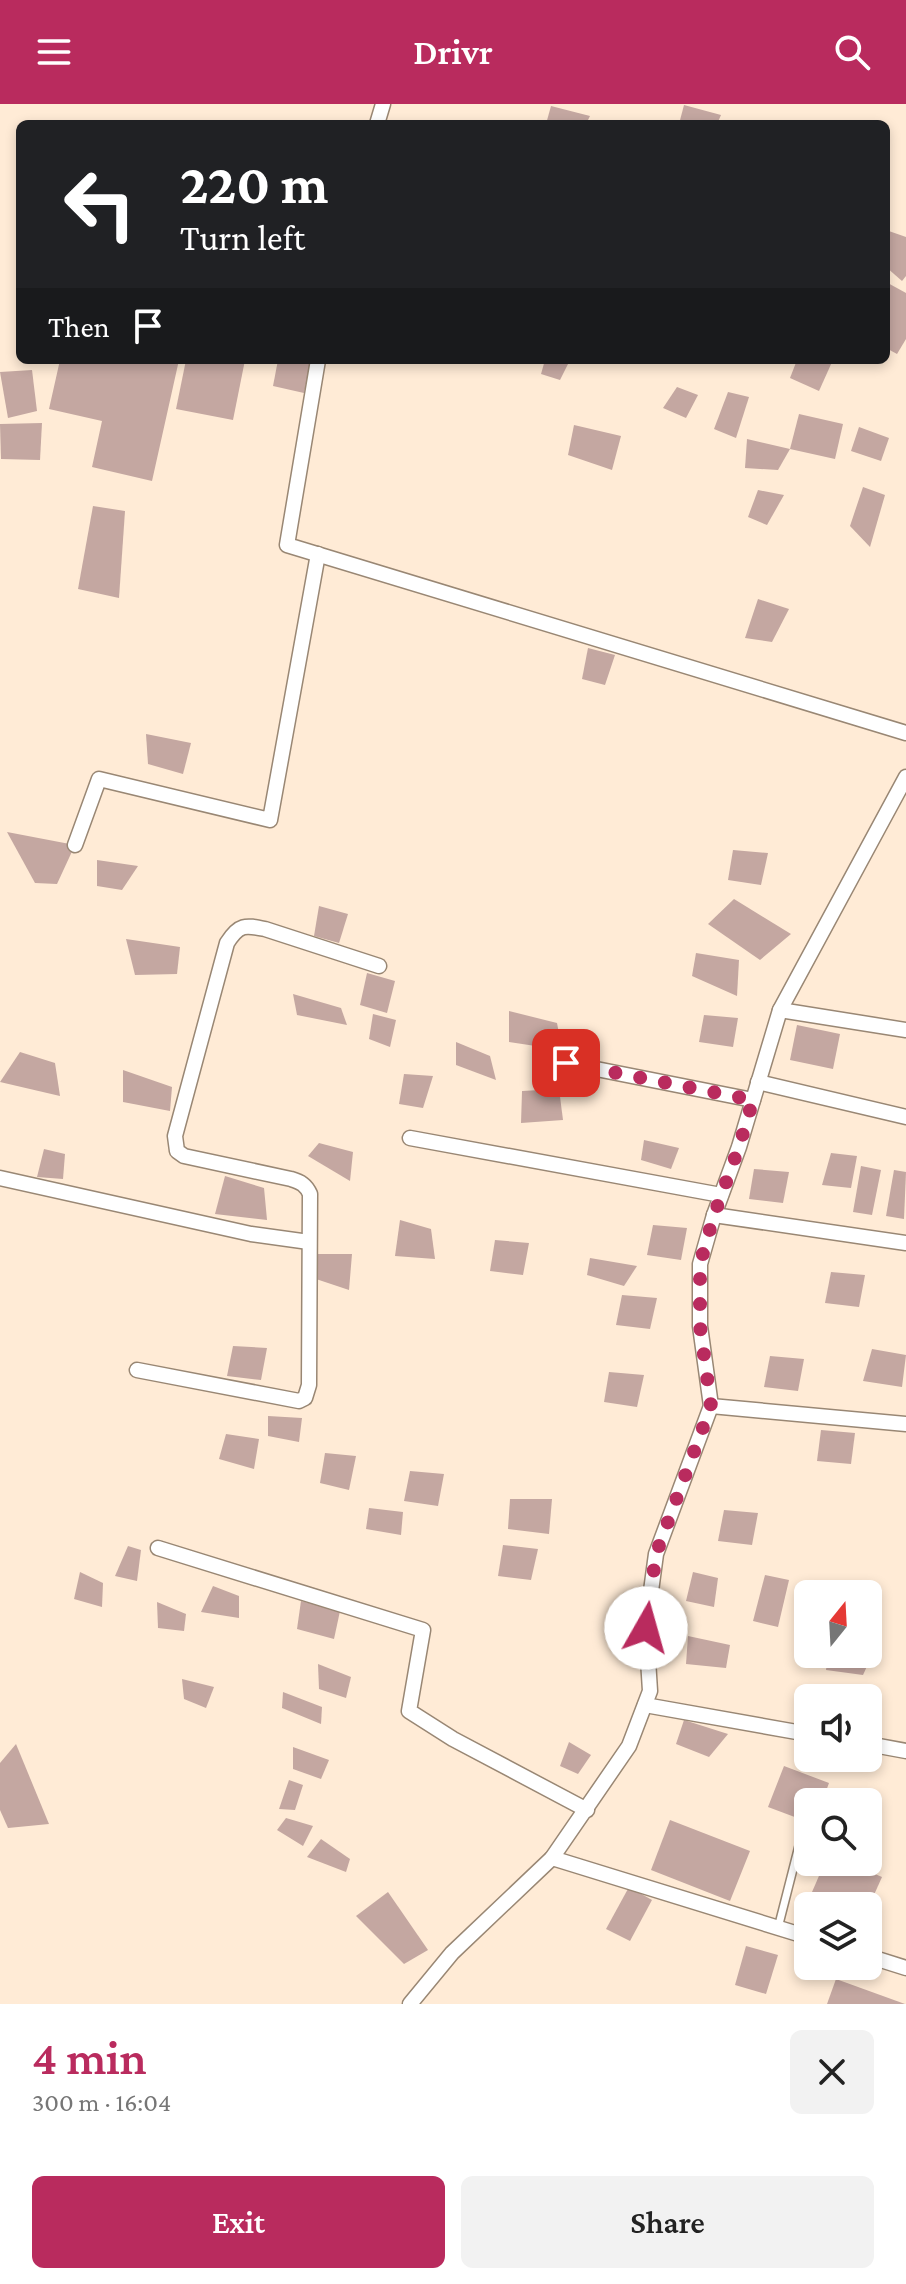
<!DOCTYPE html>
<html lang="en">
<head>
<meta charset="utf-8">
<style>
	:root { --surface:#fff; --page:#f2f2f2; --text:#222; --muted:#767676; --accent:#b92b5e }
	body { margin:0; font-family:"Crimson Pro",serif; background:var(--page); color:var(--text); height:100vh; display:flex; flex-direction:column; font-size:30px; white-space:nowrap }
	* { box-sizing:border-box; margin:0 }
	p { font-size:26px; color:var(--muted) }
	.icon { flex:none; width:44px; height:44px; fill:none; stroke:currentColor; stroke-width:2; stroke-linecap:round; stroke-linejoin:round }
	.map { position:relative; height:1900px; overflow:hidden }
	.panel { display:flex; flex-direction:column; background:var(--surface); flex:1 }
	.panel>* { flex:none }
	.banner { position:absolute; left:16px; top:16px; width:874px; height:244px; border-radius:12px; box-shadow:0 4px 12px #0003; background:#202124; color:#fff; overflow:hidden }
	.needle { width:52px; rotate:18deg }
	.fabs { position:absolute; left:794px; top:1476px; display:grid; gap:16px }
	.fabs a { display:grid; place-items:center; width:88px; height:88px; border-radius:12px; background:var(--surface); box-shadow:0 4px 12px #0003; font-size:40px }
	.pin { position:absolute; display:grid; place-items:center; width:68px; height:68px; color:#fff; margin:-34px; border-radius:16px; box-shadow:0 4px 12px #0006 }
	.me { position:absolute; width:88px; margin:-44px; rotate:7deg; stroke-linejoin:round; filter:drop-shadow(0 0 6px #0008) }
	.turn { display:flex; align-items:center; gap:28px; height:168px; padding:0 32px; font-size:36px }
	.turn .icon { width:104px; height:104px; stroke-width:2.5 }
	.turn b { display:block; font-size:56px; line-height:68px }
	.then { display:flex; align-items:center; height:76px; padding:0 32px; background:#0003; gap:16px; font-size:30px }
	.round { display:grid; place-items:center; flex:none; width:84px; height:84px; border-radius:12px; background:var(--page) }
	.headline { display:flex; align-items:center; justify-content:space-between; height:136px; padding:0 32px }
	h1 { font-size:48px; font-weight:600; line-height:60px; color:var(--accent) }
	.button { display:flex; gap:16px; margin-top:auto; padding:16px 32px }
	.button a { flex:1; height:92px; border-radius:12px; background:var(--accent); color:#fff; font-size:32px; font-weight:600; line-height:92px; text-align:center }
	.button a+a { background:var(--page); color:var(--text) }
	header { display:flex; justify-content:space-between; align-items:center; height:104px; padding:0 32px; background:var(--accent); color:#fff; font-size:36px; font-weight:600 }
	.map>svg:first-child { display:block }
</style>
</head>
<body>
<header><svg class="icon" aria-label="menu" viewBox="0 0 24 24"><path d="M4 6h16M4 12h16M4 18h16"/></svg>Drivr<svg class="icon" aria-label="search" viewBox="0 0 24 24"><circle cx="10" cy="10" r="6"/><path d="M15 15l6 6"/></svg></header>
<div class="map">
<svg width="906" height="1900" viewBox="0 0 906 1900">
	<rect width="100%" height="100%" fill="#ffebd6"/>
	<g fill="#c4a7a1">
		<path d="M684 1 721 11 717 20H679Z"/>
		<path d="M551 2 590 12 586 20H546Z"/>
		<path d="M886 126 906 133V172L902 177 886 163Z"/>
		<path d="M886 178 906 189V235L897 250 886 244Z"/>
		<path d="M60 256H179L152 377 92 363 102 317 49 305Z"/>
		<path d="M186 256H245L233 316 176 305Z"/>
		<path d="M278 256H311L304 289 273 282Z"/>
		<path d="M545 256 568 260 560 276 541 270Z"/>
		<path d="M797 256H827L832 258 819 287 790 274Z"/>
		<path d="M32 266 37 307 8 314 0 268Z"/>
		<path d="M677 283 698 291 686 314 663 304Z"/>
		<path d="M728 288 749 293 736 334 714 325Z"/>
		<path d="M799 310 843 320 835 355 790 345Z"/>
		<path d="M42 319 40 356 1 355 0 320Z"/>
		<path d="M574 321 621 332 612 366 568 351Z"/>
		<path d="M859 323 889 334 881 357 851 347Z"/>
		<path d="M747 335 790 345 778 366 745 364Z"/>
		<path d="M863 383 885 391 870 443 850 422Z"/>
		<path d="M758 386 784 391 767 421 748 413Z"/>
		<path d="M93 402 125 407 119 494 78 485Z"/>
		<path d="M758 495 789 505 772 538 745 534Z"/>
		<path d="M588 544 615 551 605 581 582 575Z"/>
		<path d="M146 630 191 639 183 670 148 660Z"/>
		<path d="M7 728 75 741 57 780 35 779Z"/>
		<path d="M733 746 768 749 761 781 728 776Z"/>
		<path d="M97 756 138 762 122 786 97 782Z"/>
		<path d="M734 795 791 830 760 856 708 820Z"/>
		<path d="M319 802 348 810 339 839 314 832Z"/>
		<path d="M126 835 180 843 177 870 135 871Z"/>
		<path d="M696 849 739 856 737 892 692 872Z"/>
		<path d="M367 869 395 877 387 909 360 901Z"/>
		<path d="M293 890 341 904 347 921 297 911Z"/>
		<path d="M509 907 557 919 562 946 509 938Z"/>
		<path d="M373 910 396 916 390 943 369 935Z"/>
		<path d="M704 911 738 914 733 943 699 938Z"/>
		<path d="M797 921 840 930 833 965 790 956Z"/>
		<path d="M456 938 490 952 496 976 456 961Z"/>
		<path d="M20 948 55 959 60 992 0 978Z"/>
		<path d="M123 966 172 983 170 1007 123 998Z"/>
		<path d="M404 970 433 972 423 1004 399 1000Z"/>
		<path d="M559 985 563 1016 521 1019 522 987Z"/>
		<path d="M644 1036 679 1044 671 1065 641 1056Z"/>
		<path d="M319 1039 353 1048 350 1077 308 1052Z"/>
		<path d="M44 1045 65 1050 63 1075 37 1073Z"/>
		<path d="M831 1049 857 1052 851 1084 822 1081Z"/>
		<path d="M861 1062 881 1066 872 1111 853 1108Z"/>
		<path d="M754 1065 789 1068 783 1099 749 1095Z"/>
		<path d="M894 1066 906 1068 904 1115 886 1112Z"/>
		<path d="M225 1072 264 1084 267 1116 215 1110Z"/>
		<path d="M400 1116 431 1125 435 1155 395 1152Z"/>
		<path d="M653 1121 687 1124 681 1156 647 1151Z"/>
		<path d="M495 1136 529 1139 523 1171 490 1167Z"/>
		<path d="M310 1150H352L349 1186 316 1175Z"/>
		<path d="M590 1154 637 1162 624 1182 587 1171Z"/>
		<path d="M831 1168 865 1171 859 1203 825 1199Z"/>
		<path d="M622 1191 657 1194 650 1225 616 1221Z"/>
		<path d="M233 1242 267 1244 261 1276 227 1272Z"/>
		<path d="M872 1245 906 1251 902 1283 863 1277Z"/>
		<path d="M770 1252 804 1255 798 1287 764 1283Z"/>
		<path d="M609 1268 644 1271 637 1303 604 1298Z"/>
		<path d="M268 1312 302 1314 299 1338 268 1332Z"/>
		<path d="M821 1326 855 1329 851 1360 817 1357Z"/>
		<path d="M226 1330 259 1335 254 1365 219 1355Z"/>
		<path d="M325 1349 356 1352 349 1386 320 1379Z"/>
		<path d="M410 1367 444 1370 438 1402 404 1397Z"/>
		<path d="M510 1395H552L549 1430 508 1425Z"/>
		<path d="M369 1404 403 1408 401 1431 366 1425Z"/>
		<path d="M724 1406 758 1409 752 1441 718 1437Z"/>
		<path d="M503 1441 538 1445 531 1476 498 1472Z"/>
		<path d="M128 1442 141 1446 137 1477 115 1472Z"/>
		<path d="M80 1468 103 1479 102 1503 74 1495Z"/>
		<path d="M693 1468 718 1474 714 1503 686 1497Z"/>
		<path d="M765 1471 789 1476 778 1523 753 1517Z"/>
		<path d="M213 1482 239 1492V1514L201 1508Z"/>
		<path d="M301 1497 340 1507 334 1535 297 1525Z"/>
		<path d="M157 1498 186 1510 184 1527 158 1524Z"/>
		<path d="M688 1532 730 1541 726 1564 686 1560Z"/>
		<path d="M868 1544 875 1545 863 1571 826 1566 828 1550H868Z"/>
		<path d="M318 1560 351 1573 346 1594 319 1585Z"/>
		<path d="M182 1575 214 1583 206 1604 184 1595Z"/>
		<path d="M283 1588 322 1603 321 1620 282 1604Z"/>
		<path d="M684 1616 728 1630 709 1653 676 1640Z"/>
		<path d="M569 1638 591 1651 578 1670 560 1662Z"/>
		<path d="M16 1640 49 1720 8 1724 0 1706V1659Z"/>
		<path d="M293 1643 329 1656 321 1675 293 1665Z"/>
		<path d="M784 1662 829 1679 822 1698H808V1718L768 1703Z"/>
		<path d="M289 1676 303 1681 295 1706 279 1705Z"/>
		<path d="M286 1714 313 1722 303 1742 277 1726Z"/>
		<path d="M670 1716 750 1747 730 1797 651 1766Z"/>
		<path d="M321 1735 350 1755 346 1768 307 1753Z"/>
		<path d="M825 1758H847L882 1773 869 1802H827L809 1795Z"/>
		<path d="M629 1783 652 1796 630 1837 606 1825Z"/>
		<path d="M388 1788 428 1846 404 1860 356 1812Z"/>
		<path d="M746 1842 778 1851 766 1890 735 1881Z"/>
		<path d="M836 1875 905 1900H827Z"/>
	</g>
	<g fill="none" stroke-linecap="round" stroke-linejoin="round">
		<g stroke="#998774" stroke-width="10">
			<path id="service" d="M778 1824 802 1730"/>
		</g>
		<g stroke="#998774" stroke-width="17">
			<g id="minor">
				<path d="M377 20 383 0"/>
				<path d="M318 256 287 441 906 629"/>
				<path d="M75 741 99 675 270 716 318 450"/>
				<path d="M780 906 906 926"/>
				<path d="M566 959 753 996"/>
				<path d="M758 978 906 1013"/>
				<path d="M410 1034 721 1091"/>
				<path d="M0 1074 251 1130 309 1138"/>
				<path d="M714 1111 906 1139"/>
				<path d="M137 1266 299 1297 305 1294 309 1281 310 1090C306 1081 301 1078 291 1075L184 1052 177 1047 175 1032 227 839C239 820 245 821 265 825L379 862"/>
				<path d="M711 1302 906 1320"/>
				<path d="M158 1444 423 1526 409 1607 453 1635 587 1706"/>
				<path d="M645 1601 808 1630"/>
				<path d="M868 1640 906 1647"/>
				<path d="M552 1754 808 1833"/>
				<path d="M868 1852 906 1864"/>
				<path d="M410 1900 452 1849 552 1754 629 1642 650 1587 646 1524 656 1450 711 1302 700 1222V1160L714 1111 739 1043 780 906 906 673"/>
			</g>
		</g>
		<use href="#service" stroke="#fff" stroke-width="7"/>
		<use href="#minor" stroke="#fff" stroke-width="14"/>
	</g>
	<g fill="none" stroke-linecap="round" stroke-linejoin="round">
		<path stroke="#b92b5e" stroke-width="14" stroke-dasharray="0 25.2" d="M566 959 753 996 739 1043 714 1111 700 1160V1222L711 1302 656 1450 646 1524"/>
	</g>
</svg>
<div class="fabs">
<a><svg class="needle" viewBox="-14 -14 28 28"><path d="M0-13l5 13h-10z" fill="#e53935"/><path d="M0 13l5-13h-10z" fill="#767676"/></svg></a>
<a><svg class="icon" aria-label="sound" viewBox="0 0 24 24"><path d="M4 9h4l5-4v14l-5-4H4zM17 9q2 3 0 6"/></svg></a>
<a><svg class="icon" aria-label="search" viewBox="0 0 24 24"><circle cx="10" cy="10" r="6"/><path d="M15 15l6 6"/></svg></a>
<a><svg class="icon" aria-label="layers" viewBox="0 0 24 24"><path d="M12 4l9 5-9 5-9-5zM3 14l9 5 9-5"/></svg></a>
</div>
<div class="pin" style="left:566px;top:959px;background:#d93025"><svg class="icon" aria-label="arrive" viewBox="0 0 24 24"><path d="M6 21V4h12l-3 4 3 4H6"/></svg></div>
<svg class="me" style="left:646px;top:1524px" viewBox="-20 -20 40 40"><circle r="19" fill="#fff"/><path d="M0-13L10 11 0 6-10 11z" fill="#b92b5e"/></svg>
<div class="banner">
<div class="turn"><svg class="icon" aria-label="left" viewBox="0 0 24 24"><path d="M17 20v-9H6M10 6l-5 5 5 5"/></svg><div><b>220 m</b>Turn left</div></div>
<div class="then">Then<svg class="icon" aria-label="arrive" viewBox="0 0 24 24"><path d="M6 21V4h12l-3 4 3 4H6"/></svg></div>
</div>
</div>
<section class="panel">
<div class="headline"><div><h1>4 min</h1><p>300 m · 16:04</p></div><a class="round"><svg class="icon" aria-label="close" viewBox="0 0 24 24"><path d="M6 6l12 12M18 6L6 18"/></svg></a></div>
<div class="button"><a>Exit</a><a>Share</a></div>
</section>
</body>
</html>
